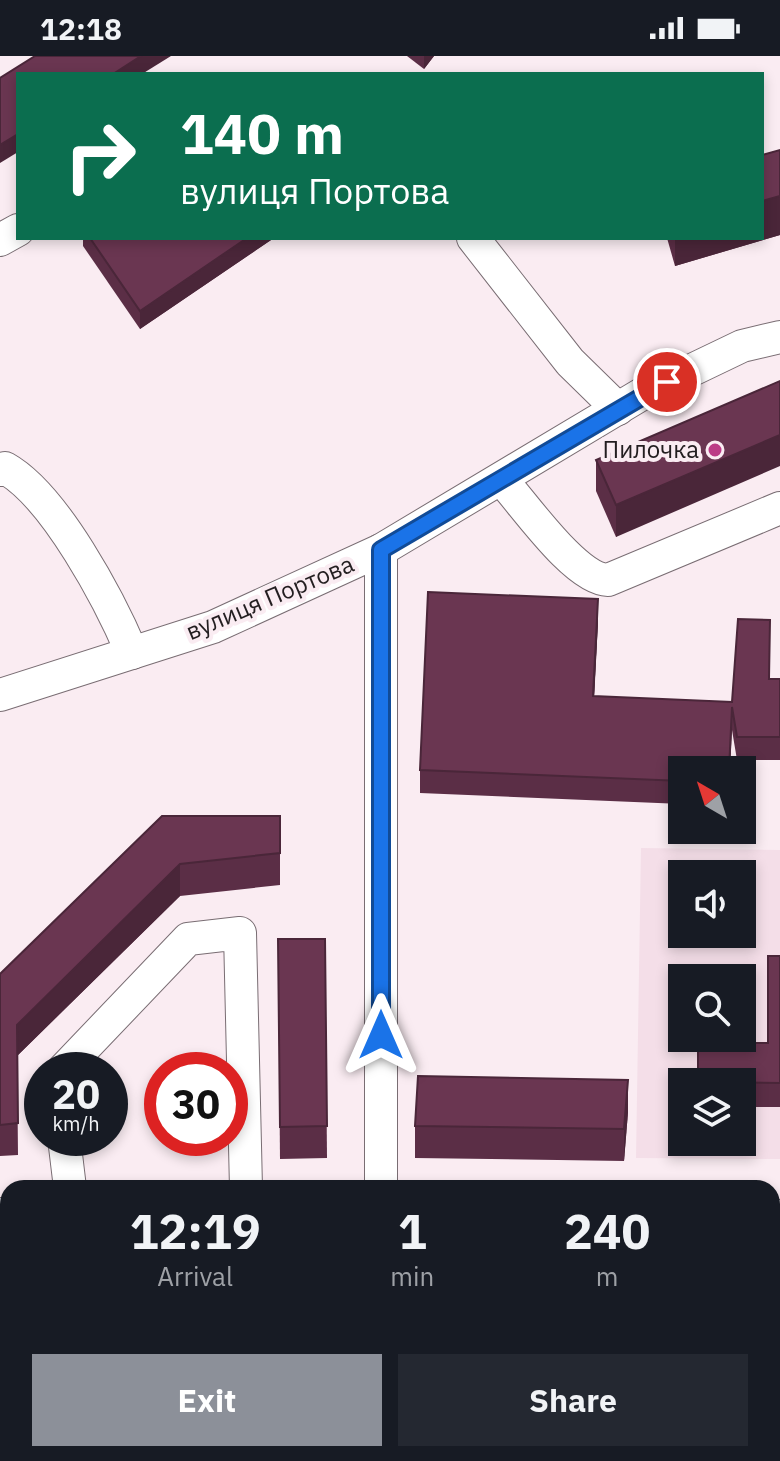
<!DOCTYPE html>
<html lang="en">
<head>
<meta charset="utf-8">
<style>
	:root { --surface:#171b24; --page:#242831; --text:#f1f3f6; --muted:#9ea1a6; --accent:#8c9099 }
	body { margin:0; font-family:"IBM Plex Sans",sans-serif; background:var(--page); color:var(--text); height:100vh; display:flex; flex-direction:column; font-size:30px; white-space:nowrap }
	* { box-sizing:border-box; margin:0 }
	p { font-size:26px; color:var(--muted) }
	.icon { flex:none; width:44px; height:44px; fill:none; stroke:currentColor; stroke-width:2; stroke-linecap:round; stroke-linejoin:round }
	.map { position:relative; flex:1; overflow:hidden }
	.sheet { position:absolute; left:0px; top:1124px; width:780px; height:282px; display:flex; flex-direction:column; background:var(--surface); border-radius:24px 24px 0 0; box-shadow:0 4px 12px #0003 }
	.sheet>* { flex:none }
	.hud { position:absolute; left:16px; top:16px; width:748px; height:168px; border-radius:0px; box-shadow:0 4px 12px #0003; background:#0b6e4f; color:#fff; overflow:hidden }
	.needle { width:52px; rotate:321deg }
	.fabs { position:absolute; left:668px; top:700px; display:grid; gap:16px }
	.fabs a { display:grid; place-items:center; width:88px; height:88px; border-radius:0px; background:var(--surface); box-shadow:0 4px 12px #0003; font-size:40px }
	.speed { position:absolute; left:24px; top:996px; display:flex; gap:16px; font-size:40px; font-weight:700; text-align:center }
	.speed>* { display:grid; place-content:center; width:104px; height:104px; border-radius:50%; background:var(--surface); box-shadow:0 4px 12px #0003; line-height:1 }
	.speed small { font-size:20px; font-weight:400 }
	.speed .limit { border:12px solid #d22; background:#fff; color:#111 }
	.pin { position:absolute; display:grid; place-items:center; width:68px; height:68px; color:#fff; margin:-34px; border:4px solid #fff; border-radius:50%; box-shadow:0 2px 8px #0007 }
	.me { position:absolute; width:88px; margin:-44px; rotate:0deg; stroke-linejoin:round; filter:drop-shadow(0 0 6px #0008) }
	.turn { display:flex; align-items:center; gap:28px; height:168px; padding:0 32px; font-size:36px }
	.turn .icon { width:104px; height:104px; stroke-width:2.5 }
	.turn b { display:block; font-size:56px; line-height:68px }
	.eta { display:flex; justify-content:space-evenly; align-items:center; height:136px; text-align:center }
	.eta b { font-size:48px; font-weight:800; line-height:56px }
	.action { display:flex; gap:16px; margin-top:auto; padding:16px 32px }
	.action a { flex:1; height:92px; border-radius:0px; background:var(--accent); color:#fff; font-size:32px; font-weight:800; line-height:92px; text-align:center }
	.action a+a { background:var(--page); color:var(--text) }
	.status { display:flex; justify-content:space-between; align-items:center; height:56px; padding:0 40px; background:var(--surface); direction:ltr }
	.status svg { height:22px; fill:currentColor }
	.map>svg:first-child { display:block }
</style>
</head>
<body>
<div class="status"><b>12:18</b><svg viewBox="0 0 49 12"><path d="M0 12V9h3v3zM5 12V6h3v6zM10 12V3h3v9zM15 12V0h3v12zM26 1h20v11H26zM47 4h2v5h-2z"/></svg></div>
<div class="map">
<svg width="780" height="1405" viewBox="0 0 780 1405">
	<rect width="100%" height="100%" fill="#faecf2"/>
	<path fill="#f4dee8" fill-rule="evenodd" d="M641 792 780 794V1103L636 1102ZM682 818H742V878H682ZM682 922H742V982H682ZM682 1026H742V1086H682Z"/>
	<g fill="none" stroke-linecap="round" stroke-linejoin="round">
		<g stroke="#796d73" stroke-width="34">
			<g id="minor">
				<path d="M473 182 570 306 618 353"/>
				<path d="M0 184 18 174"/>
				<path d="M0 414 5 412C55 440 110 545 132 597"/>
				<path d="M501 423C524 448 575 523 608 524L780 452"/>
				<path d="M0 639 213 571 381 494 642 338 742 290 780 281"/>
				<path d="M63 1014 188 883 240 877 246 1132"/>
				<path d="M64 1082 70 1132"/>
				<path d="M381 1132V494"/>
				<path d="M0 1158H8"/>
				<path d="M772 1160H780"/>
				<path d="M772 1349H780"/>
				<path d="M551 1398V1405"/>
				<path d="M376 1405V1398"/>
			</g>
		</g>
		<use href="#minor" stroke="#fff" stroke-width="32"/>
	</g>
	<g fill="#5b2e46">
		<path d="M407 0H434L424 13Z"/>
		<path d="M780 94V179L675 210 667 182H762Z"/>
		<path d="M83 182H274L140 273 83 190Z"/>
		<path d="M780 325 616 481 596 435V404Z"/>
		<path d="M598 566 594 640 732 646 769 623H780V704H737L732 674 682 714V748L420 737V714Z"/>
		<path d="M162 760H280V829L180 840 17 1000 18 1099 0 1100V918Z"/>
		<path d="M278 883H325L327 1102 280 1103Z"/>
		<path d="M780 900V1051H742V1026L733 987H768Z"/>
		<path d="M628 1056 624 1105 415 1102V1070Z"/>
		<rect x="772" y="1180" width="8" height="85"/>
	</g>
	<g fill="#4a2639">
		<path d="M141 0H171L142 18H113Z"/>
		<path d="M424 0H434L424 13Z"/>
		<path d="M18 78V96L0 107V89Z"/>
		<path d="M780 140V179L675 210V182H762V145Z"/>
		<path d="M247 182H274L140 273V255Z"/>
		<path d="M780 379V410L616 481V449Z"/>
		<path d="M598 543V566L593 664V640Z"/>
		<path d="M732 651V674L730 714H729Z"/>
		<path d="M180 808V840L17 1000V969Z"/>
		<path d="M628 1024V1056L624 1105V1073Z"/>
	</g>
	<g fill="#6a3651" stroke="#4a2639" stroke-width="2">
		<path d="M35 0H141L113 18H18V78L0 89V22Z"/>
		<path d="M780 94V140L762 145V99Z"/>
		<path d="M90 182H247L140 255Z"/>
		<path d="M780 325V379L616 449 596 404Z"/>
		<path d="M428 536 598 543 593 640 732 646 738 563 770 564 769 623H780V681H737L732 651 729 714H682V725L420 714Z"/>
		<path d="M162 760H280V797L180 808 17 969 18 1067 0 1069V918Z"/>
		<path d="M278 883H325L327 1070 280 1071Z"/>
		<path d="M768 900H780V1027L698 1026V982H732V987H768Z"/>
		<path d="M418 1020 628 1024 624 1073 415 1070Z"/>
		<rect x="772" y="1180" width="8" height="53"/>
		<path d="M4 1190H8V1398H74V1405H3Z"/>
		<rect x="299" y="1398" width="52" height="7"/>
		<rect x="422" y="1398" width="67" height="7"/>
		<path d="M642 1398H764L763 1405H642Z"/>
	</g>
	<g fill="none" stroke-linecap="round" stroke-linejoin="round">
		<g stroke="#114b97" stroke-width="20">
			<path id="route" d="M381 979V494L667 326"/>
		</g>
		<use href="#route" stroke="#1a73e8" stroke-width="14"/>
	</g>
	<circle fill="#bc3b86" stroke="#faecf2" stroke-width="3" cx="715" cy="394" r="8"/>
	<g text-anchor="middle" stroke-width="8" stroke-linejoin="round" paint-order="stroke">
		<g font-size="24" fill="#231e20" stroke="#faecf2" text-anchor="end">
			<text x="699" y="402">Пилочка</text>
		</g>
		<g font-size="24" fill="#231e20" stroke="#faecf2">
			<text transform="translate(270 542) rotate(-23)" y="8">вулиця Портова</text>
		</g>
	</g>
</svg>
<div class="fabs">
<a><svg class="needle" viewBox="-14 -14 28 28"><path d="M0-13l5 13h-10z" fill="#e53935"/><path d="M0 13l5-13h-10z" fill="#9ea1a6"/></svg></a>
<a><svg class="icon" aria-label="sound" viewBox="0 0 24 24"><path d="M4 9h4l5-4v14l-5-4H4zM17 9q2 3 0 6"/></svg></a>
<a><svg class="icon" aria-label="search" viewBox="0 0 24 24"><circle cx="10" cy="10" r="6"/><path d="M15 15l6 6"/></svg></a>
<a><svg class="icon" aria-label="layers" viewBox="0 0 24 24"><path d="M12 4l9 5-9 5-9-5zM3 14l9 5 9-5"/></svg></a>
</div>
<div class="speed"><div>20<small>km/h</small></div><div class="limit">30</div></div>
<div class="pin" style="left:667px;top:326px;background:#d93025"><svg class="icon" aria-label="arrive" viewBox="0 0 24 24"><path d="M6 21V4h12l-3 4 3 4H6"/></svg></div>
<svg class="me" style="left:381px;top:979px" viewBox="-20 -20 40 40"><path d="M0-17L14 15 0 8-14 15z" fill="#1a73e8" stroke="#fff" stroke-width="4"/></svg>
<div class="hud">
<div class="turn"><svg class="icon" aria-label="right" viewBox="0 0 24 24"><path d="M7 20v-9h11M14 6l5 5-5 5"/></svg><div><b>140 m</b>вулиця Портова</div></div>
</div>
<section class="sheet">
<div class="eta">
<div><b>12:19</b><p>Arrival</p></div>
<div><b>1</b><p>min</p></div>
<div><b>240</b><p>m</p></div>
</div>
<div class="action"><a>Exit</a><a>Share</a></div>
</section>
</div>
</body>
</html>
